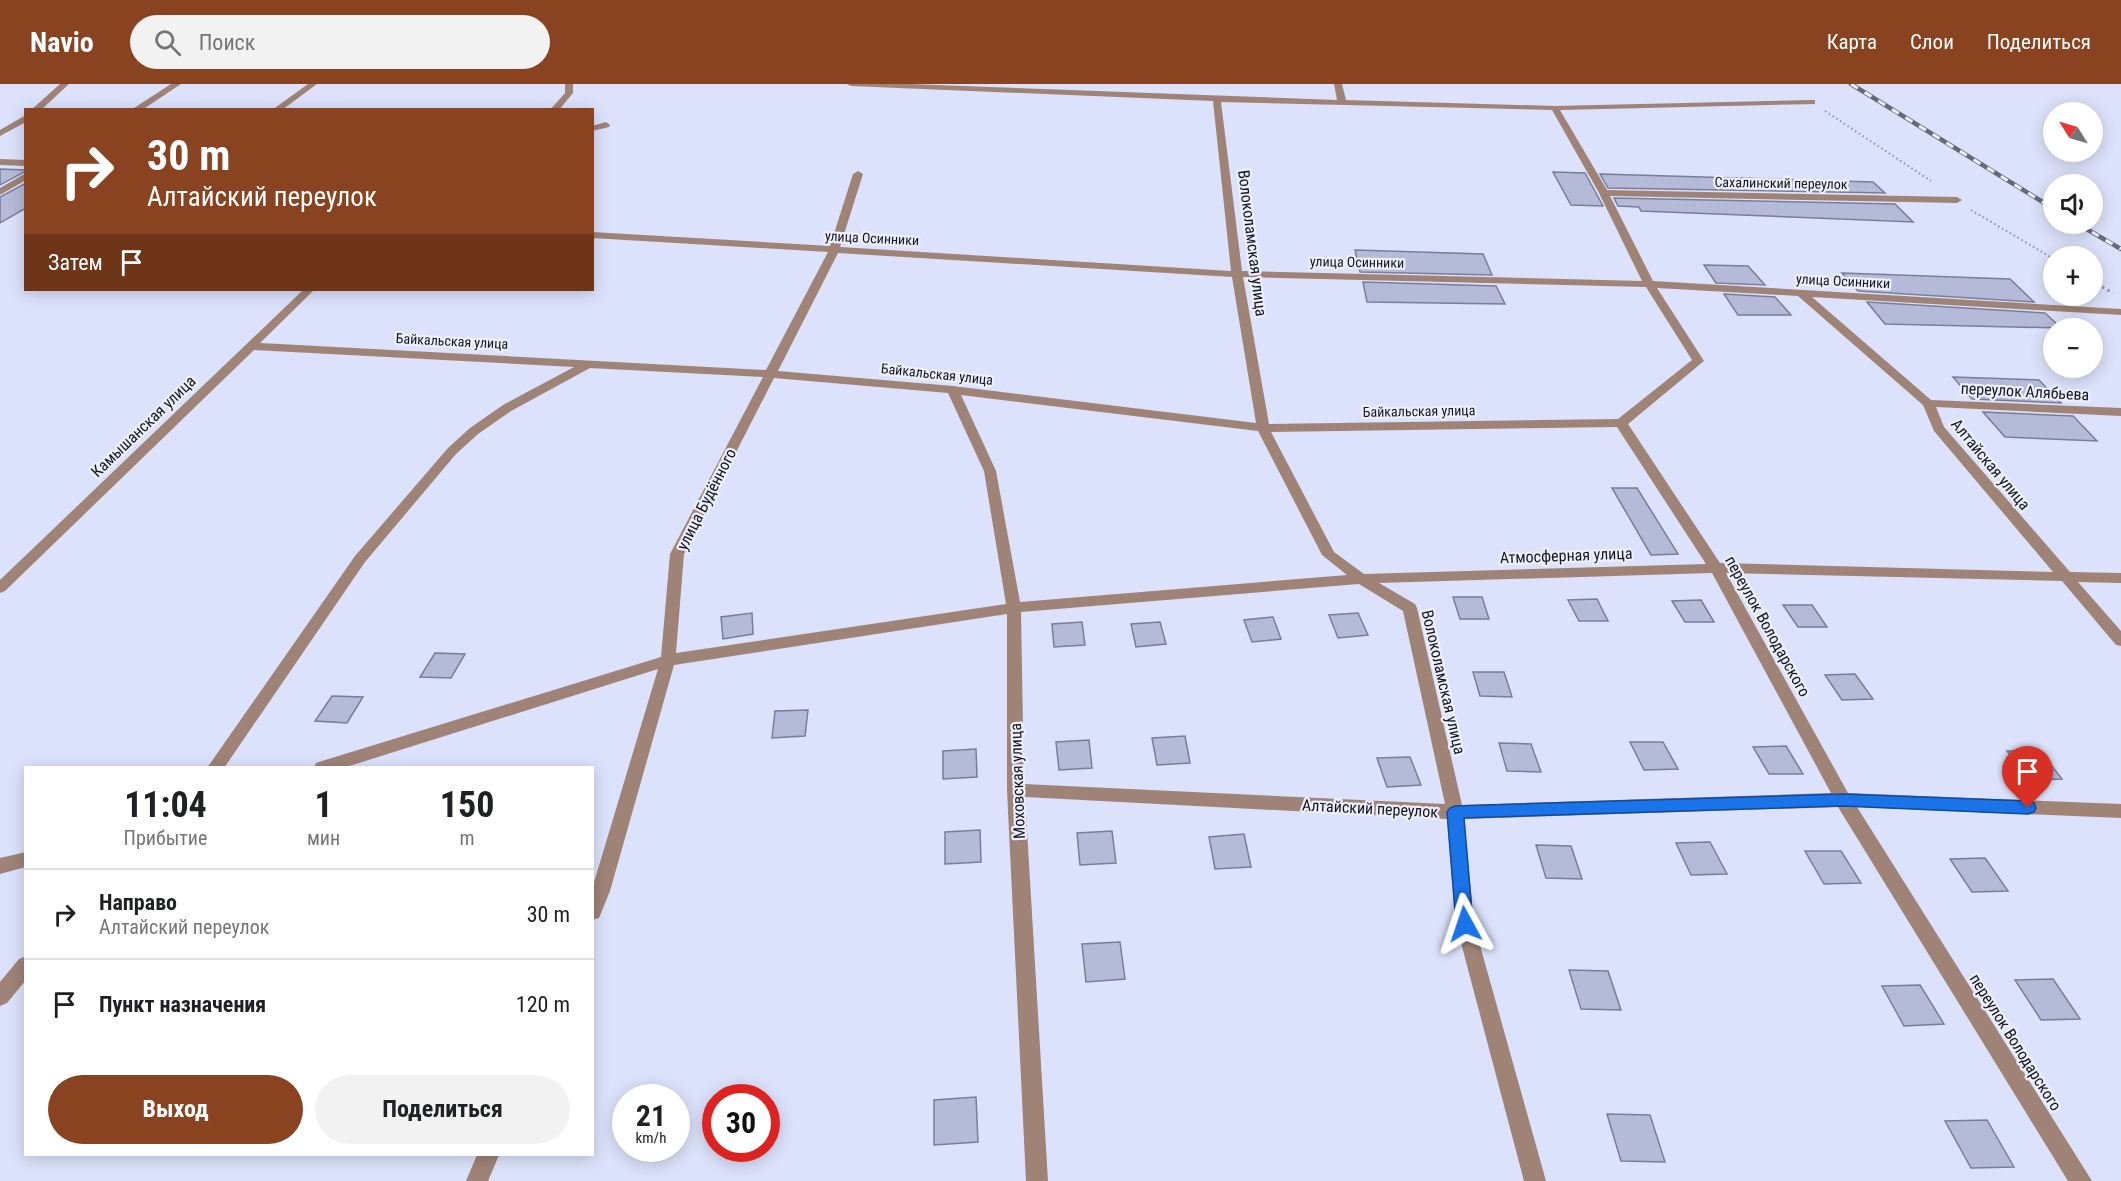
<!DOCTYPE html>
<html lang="ru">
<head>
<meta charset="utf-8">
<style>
	:root { --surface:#fff; --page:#f2f2f2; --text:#202124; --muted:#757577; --line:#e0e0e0; --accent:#8a4320 }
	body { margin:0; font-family:"Roboto Condensed",sans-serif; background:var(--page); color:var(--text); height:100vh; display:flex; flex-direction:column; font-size:22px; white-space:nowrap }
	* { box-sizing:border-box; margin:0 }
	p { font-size:20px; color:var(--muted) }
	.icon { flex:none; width:33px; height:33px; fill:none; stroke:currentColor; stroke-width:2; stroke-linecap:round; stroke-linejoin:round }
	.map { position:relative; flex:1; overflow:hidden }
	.sheet { position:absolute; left:24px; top:682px; width:570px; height:390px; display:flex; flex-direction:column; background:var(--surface); border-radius:0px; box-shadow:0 3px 15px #0003 }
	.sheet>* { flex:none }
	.top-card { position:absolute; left:24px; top:24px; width:570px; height:183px; border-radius:0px; box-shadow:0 3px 15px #0003; background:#8a4320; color:#fff; overflow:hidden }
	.needle { width:39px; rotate:307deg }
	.tools { position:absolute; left:2043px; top:18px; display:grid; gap:12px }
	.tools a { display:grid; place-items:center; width:60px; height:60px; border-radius:50%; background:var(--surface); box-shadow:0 3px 15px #0003; font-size:30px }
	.speed { position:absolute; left:612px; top:1000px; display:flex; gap:12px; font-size:30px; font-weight:700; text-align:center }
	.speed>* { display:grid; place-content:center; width:78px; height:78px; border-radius:50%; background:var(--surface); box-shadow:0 3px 15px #0003; line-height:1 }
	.speed small { font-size:15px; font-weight:400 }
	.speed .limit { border:9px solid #d22; background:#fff; color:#111 }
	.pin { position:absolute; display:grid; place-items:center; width:51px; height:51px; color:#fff; margin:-62px -26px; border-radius:50% 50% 50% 0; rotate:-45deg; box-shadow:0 0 6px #0007 }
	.pin .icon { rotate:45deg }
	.me { position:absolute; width:66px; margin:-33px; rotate:355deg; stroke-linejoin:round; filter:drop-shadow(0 0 4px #0008) }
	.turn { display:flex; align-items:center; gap:21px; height:126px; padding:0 24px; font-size:27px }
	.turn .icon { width:78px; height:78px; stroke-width:2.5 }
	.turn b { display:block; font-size:42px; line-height:51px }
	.then { display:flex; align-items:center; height:57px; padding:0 24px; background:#0003; gap:12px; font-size:22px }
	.eta { display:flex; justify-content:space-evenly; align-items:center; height:102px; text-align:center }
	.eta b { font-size:36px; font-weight:700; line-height:42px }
	.button { display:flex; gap:12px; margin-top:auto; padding:12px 24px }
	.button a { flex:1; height:69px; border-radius:36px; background:var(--accent); color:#fff; font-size:24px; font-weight:700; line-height:69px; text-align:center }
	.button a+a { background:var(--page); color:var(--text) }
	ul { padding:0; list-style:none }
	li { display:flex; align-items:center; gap:18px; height:90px; padding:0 24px; border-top:2px solid var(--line) }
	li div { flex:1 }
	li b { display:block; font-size:22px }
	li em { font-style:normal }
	header { display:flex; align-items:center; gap:36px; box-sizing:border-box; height:84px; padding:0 30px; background:var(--accent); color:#fff }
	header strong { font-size:28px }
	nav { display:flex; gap:33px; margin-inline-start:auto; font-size:21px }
	.search { width:420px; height:54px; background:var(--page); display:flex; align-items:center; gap:15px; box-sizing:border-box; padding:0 21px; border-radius:33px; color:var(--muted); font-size:22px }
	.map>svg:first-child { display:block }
</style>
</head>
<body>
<header>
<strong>Navio</strong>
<div class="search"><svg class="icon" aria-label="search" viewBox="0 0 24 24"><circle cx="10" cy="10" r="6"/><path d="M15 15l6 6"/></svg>Поиск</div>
<nav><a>Карта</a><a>Слои</a><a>Поделиться</a></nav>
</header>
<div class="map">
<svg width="2121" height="1097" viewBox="0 0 2121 1097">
	<rect width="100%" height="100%" fill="#dce2fb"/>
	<g fill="#b4bad8" stroke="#787e9a" stroke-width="1.5">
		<path d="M0 85 26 86V87L0 101Z"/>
		<path d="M1553 88 1585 89 1603 122 1571 121Z"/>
		<path d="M1600 90 1873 98 1885 109 1608 104Z"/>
		<path d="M26 99V124L0 139V113Z"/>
		<path d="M1614 114 1895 120 1913 138 1641 127 1639 123 1618 122Z"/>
		<path d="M1355 166 1483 170 1492 191 1360 188Z"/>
		<path d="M1704 181 1748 182 1765 201 1716 199Z"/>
		<path d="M1842 189 2010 195 2034 218 1858 207Z"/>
		<path d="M1363 198 1496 202 1505 220 1367 218Z"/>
		<path d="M1724 210 1775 213 1791 231H1738Z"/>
		<path d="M1867 218 2045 229 2061 244 1885 240Z"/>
		<path d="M1953 293 2039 296 2061 319 1972 315Z"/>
		<path d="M1983 328 2073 332 2097 357 2005 353Z"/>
		<path d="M1612 404H1637L1678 470 1651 471Z"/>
		<path d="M1453 513H1482L1489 535H1460Z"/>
		<path d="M1597 515 1608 537H1579L1568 516Z"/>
		<path d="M1701 516 1714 538H1685L1672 517Z"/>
		<path d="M1783 521H1812L1827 543H1798Z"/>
		<path d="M752 529 753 550 723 555 721 533Z"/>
		<path d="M1358 529 1368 551 1338 554 1329 531Z"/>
		<path d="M1273 533 1281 555 1252 558 1244 536Z"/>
		<path d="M1082 538 1085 561 1054 563 1052 540Z"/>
		<path d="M1160 538 1166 560 1136 563 1131 540Z"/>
		<path d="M435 569 465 570 451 594 420 593Z"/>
		<path d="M1473 588H1504L1512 613 1480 612Z"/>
		<path d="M1855 590 1873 615 1842 616 1825 591Z"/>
		<path d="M332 612 363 613 347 639 315 637Z"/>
		<path d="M808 626 805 652 772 654 775 627Z"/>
		<path d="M1185 652 1190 679 1157 681 1152 654Z"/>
		<path d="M1089 656 1092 684 1059 686 1056 658Z"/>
		<path d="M1630 658H1663L1678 685 1644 686Z"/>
		<path d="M1499 659 1531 660 1541 688 1507 687Z"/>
		<path d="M1786 662 1803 690H1769L1753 663Z"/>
		<path d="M976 665 977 693 943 695V667Z"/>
		<path d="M2007 667H2040L2062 695 2028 696Z"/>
		<path d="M1410 673 1421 701 1387 703 1377 674Z"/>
		<path d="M980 746 981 778 945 780V748Z"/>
		<path d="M1112 747 1116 779 1080 781 1077 749Z"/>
		<path d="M1244 750 1251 783 1215 785 1209 753Z"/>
		<path d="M1710 758 1727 790 1691 791 1676 759Z"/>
		<path d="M1536 761 1571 762 1582 795 1546 794Z"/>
		<path d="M1805 767H1841L1861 799 1824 800Z"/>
		<path d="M1985 774 2008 807 1972 808 1950 775Z"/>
		<path d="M1120 858 1125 895 1086 898 1082 860Z"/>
		<path d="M1569 886 1608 887 1621 926 1581 925Z"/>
		<path d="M2053 895 2080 935 2041 936 2015 896Z"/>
		<path d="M1920 901 1944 940 1904 942 1882 902Z"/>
		<path d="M976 1013 978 1058 934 1061V1016Z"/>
		<path d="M1607 1030 1650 1031 1665 1078 1621 1077Z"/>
		<path d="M1987 1036 2014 1083 1971 1084 1945 1037Z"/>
	</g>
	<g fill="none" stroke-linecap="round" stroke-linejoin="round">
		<g stroke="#8c91a4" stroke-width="2" stroke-dasharray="1.5 3" stroke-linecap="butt">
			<path d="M1825 27 1931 97"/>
			<path d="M1971 126 2054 175"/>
		</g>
		<path stroke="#8c91a4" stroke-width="3" stroke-dasharray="2 4" stroke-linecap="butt" d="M2092 197 2113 209"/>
		<g fill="#9f8377" fill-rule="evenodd">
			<path d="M60 0H69L41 26H31Z"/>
			<path d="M171 0H181L142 26H131Z"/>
			<path d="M308 0H317L282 26H272Z"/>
			<path d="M565 0H573V9L559 26H550L565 9Z"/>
			<path d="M847 0H909L1337 16 1334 0H1342L1346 16 1555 22 1812 16H1815V20L1560 26 1607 106 1957 113 1962 116 1957 119 1610 112 1653 197 2121 225V231L1812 213 1931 316 2121 324V332L1936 323 1944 343 2070 488 2121 489V499L2078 498 2121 547V562L2116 561 2062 497 1726 489 1848 709 2121 720V734L1857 723 2092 1097H2068L1838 723 1464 735 1474 840 1546 1097H1524L1456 840 1447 735 1025 713 1048 1097H1026L1007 706V530L674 581 610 807 599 834 592 836V805L658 585 343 684H314L316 679 322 677 661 573 670 470 763 293 590 284 511 327 478 350 456 370 365 478 224 684H207L355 472 448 364 470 344 503 321 574 283 254 266 5 507 0 509V496L303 206H314L260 259 766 286 828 168 592 154V148L830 162 853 90 858 87 863 90 840 163 1231 187 1213 17 851 2ZM1221 18 1552 26 1599 109 1642 197 1242 187ZM838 169 1232 193 1256 339 953 302 778 287ZM1243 193 1646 203 1692 276 1618 335 1269 340ZM1657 204 1798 212 1923 321 1934 347 2053 488 1720 479 1628 340 1704 277ZM774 294 948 309 984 387 1006 520 676 569 684 470ZM961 311 1258 347 1322 471 1347 491 1020 518 996 387ZM1617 343 1706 480 1364 490 1334 468 1271 348ZM1712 489 1831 709 1462 721 1417 524 1415 520 1379 499ZM1359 500 1403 527 1445 720 1024 700 1021 528Z"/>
			<path d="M26 31V38L0 52V46Z"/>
			<path d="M606 38 610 41 609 43 592 47V42Z"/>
			<path d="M0 75 26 76V82L0 81Z"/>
			<path d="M26 89V96L0 111V104Z"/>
			<path d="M26 768V783L0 790V774Z"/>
			<path d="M26 872V896L7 919 0 922V898L19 875Z"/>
			<path d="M477 1071H499L488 1097H466Z"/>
		</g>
		<g stroke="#656979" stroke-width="4.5">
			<g id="rail">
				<path d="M1851 0 2054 125"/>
				<path d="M2078 140 2121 165"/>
			</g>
		</g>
		<use href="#rail" stroke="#edf0fc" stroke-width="3" stroke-dasharray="8" stroke-linecap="butt"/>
	</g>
	<path fill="#1a73e8" stroke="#114b97" stroke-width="1.5" d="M1843 710 2028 717 2034 719 2036 724 2034 728 2028 730 1843 722 1464 734 1473 840 1471 845 1465 847 1459 845 1456 840 1447 728 1450 724 1455 722Z"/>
	<g text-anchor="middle" stroke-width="4.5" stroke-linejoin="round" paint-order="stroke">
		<g font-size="14" fill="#13151f" stroke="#edf0fc">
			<text transform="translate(1781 99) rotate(1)" y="5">Сахалинский переулок</text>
			<text transform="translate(872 154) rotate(3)" y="5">улица Осинники</text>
			<text transform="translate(1357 178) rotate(1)" y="5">улица Осинники</text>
			<text transform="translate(1843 197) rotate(3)" y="5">улица Осинники</text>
			<text transform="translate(452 257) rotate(3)" y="5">Байкальская улица</text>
			<text transform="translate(937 290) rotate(6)" y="5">Байкальская улица</text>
			<text transform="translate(1419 327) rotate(-1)" y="5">Байкальская улица</text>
		</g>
		<g font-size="16" fill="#13151f" stroke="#edf0fc">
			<text transform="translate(1253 159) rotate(83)" y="6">Волоколамская улица</text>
			<text transform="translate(2025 307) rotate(3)" y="6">переулок Алябьева</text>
			<text transform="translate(143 342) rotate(-44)" y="6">Камышанская улица</text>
			<text transform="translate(1991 380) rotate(50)" y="6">Алтайская улица</text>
			<text transform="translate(706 415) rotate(-63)" y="6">улица Будённого</text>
			<text transform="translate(1566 471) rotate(-2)" y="6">Атмосферная улица</text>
			<text transform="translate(1768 542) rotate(61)" y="6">переулок Володарского</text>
			<text transform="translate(1444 598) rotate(77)" y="6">Волоколамская улица</text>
			<text transform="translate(1017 697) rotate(-92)" y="6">Моховская улица</text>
			<text transform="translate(1370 724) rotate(3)" y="6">Алтайский переулок</text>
			<text transform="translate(2016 958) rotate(58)" y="6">переулок Володарского</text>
		</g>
	</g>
</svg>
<div class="tools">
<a><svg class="needle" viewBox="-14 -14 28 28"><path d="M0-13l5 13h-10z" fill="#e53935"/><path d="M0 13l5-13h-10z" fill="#757577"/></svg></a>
<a><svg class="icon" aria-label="sound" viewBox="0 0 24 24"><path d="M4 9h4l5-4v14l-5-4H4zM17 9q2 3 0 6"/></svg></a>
<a>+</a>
<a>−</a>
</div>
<div class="speed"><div>21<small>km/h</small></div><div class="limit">30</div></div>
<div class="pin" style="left:2028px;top:724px;background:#d93025"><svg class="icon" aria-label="arrive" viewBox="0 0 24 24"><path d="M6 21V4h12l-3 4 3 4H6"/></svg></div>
<svg class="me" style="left:1465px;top:840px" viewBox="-20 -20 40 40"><path d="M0-17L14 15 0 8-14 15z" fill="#1a73e8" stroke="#fff" stroke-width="4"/></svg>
<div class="top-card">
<div class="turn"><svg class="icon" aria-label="right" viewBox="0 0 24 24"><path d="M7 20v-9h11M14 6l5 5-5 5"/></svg><div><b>30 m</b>Алтайский переулок</div></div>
<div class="then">Затем<svg class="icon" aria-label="arrive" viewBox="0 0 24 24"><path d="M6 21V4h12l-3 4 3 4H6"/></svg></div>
</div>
<section class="sheet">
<div class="eta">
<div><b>11:04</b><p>Прибытие</p></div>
<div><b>1</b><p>мин</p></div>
<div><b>150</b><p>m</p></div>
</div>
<ul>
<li><svg class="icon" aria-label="right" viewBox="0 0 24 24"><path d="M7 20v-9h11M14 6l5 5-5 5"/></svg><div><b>Направо</b><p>Алтайский переулок</p></div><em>30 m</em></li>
<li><svg class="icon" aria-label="arrive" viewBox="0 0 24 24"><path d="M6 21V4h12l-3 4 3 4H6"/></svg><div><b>Пункт назначения</b></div><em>120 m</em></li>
</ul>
<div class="button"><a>Выход</a><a>Поделиться</a></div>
</section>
</div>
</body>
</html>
